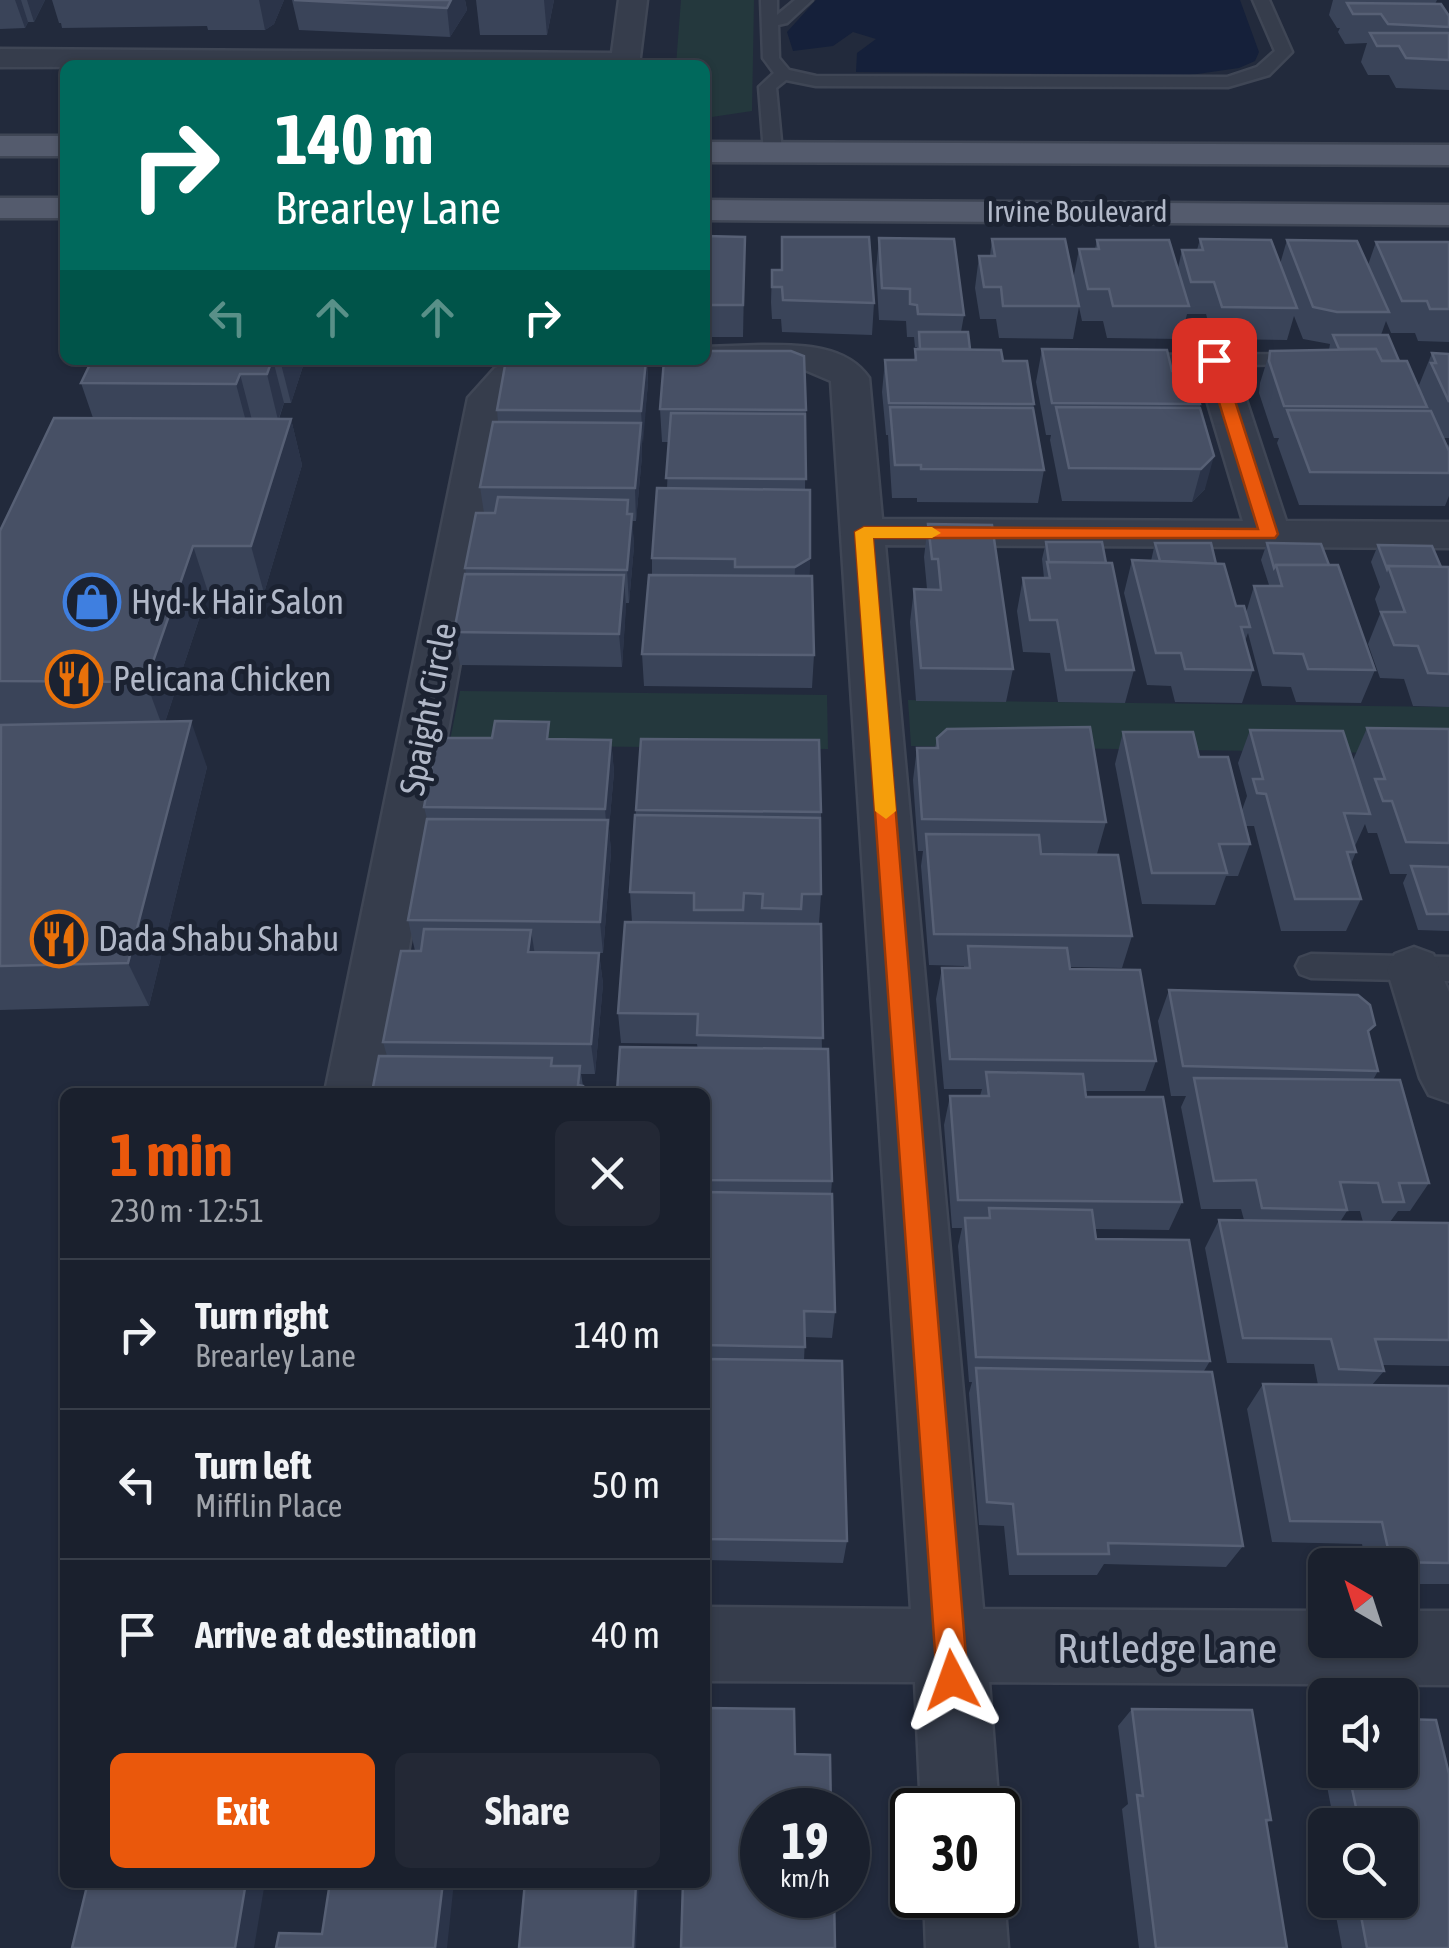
<!DOCTYPE html>
<html lang="en">
<head>
<meta charset="utf-8">
<style>
	:root { --surface:#1a202d; --page:#232835; --text:#f1f3f6; --muted:#9fa3aa; --line:#383e49; --accent:#ea580c }
	body { margin:0; font-family:"Asap Condensed",sans-serif; background:var(--page); color:var(--text); height:100vh; display:flex; flex-direction:column; font-size:38px; white-space:nowrap }
	* { box-sizing:border-box; margin:0 }
	p { font-size:32px; color:var(--muted) }
	.icon { flex:none; width:55px; height:55px; fill:none; stroke:currentColor; stroke-width:2; stroke-linecap:round; stroke-linejoin:round }
	.map { position:relative; flex:1; overflow:hidden }
	.details { position:absolute; left:60px; top:1088px; width:650px; height:800px; display:flex; flex-direction:column; background:var(--surface); border-radius:15px; box-shadow:0 2px 8px #0004,0 0 0 2px var(--line) }
	.details>* { flex:none }
	.guide { position:absolute; left:60px; top:60px; width:650px; height:305px; border-radius:15px; box-shadow:0 2px 8px #0004,0 0 0 2px var(--line); background:#00695c; color:#fff; overflow:hidden }
	.needle { width:65px; rotate:321deg }
	.tools { position:absolute; left:1308px; top:1548px; display:grid; gap:20px }
	.tools a { display:grid; place-items:center; width:110px; height:110px; border-radius:15px; background:var(--surface); box-shadow:0 2px 8px #0004,0 0 0 2px var(--line); font-size:50px }
	.speed { position:absolute; left:740px; top:1788px; display:flex; gap:20px; font-size:50px; font-weight:700; text-align:center }
	.speed>* { display:grid; place-content:center; width:130px; height:130px; border-radius:50%; background:var(--surface); box-shadow:0 2px 8px #0004,0 0 0 2px var(--line); line-height:1 }
	.speed small { font-size:25px; font-weight:400 }
	.speed .limit { border:5px solid #111; border-radius:15px; background:#fff; color:#111 }
	.pin { position:absolute; display:grid; place-items:center; width:85px; height:85px; color:#fff; margin:-42px; border-radius:20px; box-shadow:0 5px 15px #0006 }
	.me { position:absolute; width:110px; margin:-55px; rotate:356deg; stroke-linejoin:round; filter:drop-shadow(0 0 8px #0008) }
	.turn { display:flex; align-items:center; gap:35px; height:210px; padding:0 50px; font-size:45px }
	.turn .icon { width:130px; height:130px; stroke-width:2.5 }
	.turn b { display:block; font-size:70px; line-height:85px }
	.lanes { display:flex; align-items:center; height:95px; padding:0 50px; background:#0003; justify-content:center; gap:50px; direction:ltr }
	.lanes .off { opacity:.35 }
	.round { display:grid; place-items:center; flex:none; width:105px; height:105px; border-radius:15px; background:var(--page) }
	.overview { display:flex; align-items:center; justify-content:space-between; height:170px; padding:0 50px }
	h1 { font-size:60px; font-weight:700; line-height:75px; color:var(--accent) }
	.action { display:flex; gap:20px; margin-top:auto; padding:20px 50px }
	.action a { flex:1; height:115px; border-radius:15px; background:var(--accent); color:#fff; font-size:40px; font-weight:700; line-height:115px; text-align:center }
	.action a+a { background:var(--page); color:var(--text) }
	ul { padding:0; list-style:none }
	li { display:flex; align-items:center; gap:30px; height:150px; padding:0 50px; border-top:2px solid var(--line) }
	li div { flex:1 }
	li b { display:block; font-size:38px }
	li em { font-style:normal }
	.map>svg:first-child { display:block }
</style>
</head>
<body>
<div class="map">
<svg width="1449" height="1948" viewBox="0 0 1449 1948">
	<rect width="100%" height="100%" fill="#222a3c"/>
	<g fill="#24383d">
		<path d="M681 0H754L752 111 705 118V65H676Z"/>
		<path d="M460 691 827 695 828 749 449 745Z"/>
		<path d="M908 700 1449 707V754L911 746Z"/>
	</g>
	<path fill="#15203a" d="M816 0H1240L1259 52 1255 61 1239 68 1190 75 856 72 857 53 876 39 853 32 833 46 793 51 787 32Z"/>
	<g fill="none" stroke-linecap="round" stroke-linejoin="round">
		<g stroke="#3f4655" stroke-width="5">
			<g id="service">
				<path d="M761 0H777V15L795 0H812L787 23 778 25 779 58 789 70 816 76 1227 77 1257 67 1275 51 1253 0H1269L1292 52 1269 75 1228 87 816 86 786 80 776 88 782 152 773 157 764 152 759 87 774 73 763 58Z"/>
				<path d="M1294 354 1304 360 1301 364 1130 367 1120 361 1130 355Z"/>
				<path d="M1311 954 1449 957V981L1311 978 1300 974 1296 966 1300 958Z"/>
			</g>
		</g>
		<g stroke="#3f4655" stroke-width="5">
			<g id="minor">
				<path d="M619 0H647L639 65 0 67V49L612 53Z"/>
				<path d="M761 345C799 345 846 344 869 378L882 519 1243 521 1195 360 1200 352 1214 348 1228 352 1233 360 1286 521 1449 522V548L885 545 983 1609 1325 1611V1640H1400V1611H1449V1685L989 1682 999 1810 998 1813V1810H921L915 1682 705 1681V1607L911 1609 831 381 805 370 705 369 691 366 687 360H705V347Z"/>
				<path d="M515 360H568L563 368 523 384 507 401 383 1092H325L468 398 495 368Z"/>
				<path d="M1414 947 1433 954 1449 992V1102L1429 1095 1420 1078 1387 969 1395 954Z"/>
				<path d="M998 1879 1004 1895 1008 1948H926L924 1895H998Z"/>
			</g>
		</g>
		<g stroke="#3f4655" stroke-width="5">
			<g id="primary">
				<rect x="0" y="136" width="65" height="20"/>
				<path d="M705 142 1449 145V165L705 162Z"/>
				<rect x="0" y="198" width="65" height="20"/>
				<path d="M705 200 1449 205V225L705 220Z"/>
			</g>
		</g>
		<use href="#service" fill="#363d4c" fill-rule="evenodd"/>
		<use href="#minor" fill="#363d4c" fill-rule="evenodd"/>
		<use href="#primary" fill="#545b6d" fill-rule="evenodd"/>
	</g>
	<g fill="#3a4459" fill-rule="evenodd">
		<path d="M0 0H45L34 22H28L25 28 0 29Z"/>
		<path d="M52 0H284L274 24 265 30H208L207 26 62 28 61 23H59Z"/>
		<path d="M292 0H465L467 10 450 37 299 30Z"/>
		<path d="M476 0H554L547 35H480Z"/>
		<path d="M1333 0H1437L1435 4 1449 16V90L1396 88 1389 75H1368L1361 62 1367 43 1345 44 1338 32 1340 28H1337L1329 15Z"/>
		<path d="M705 236 745 237 743 337H705Z"/>
		<path d="M782 237 874 303 872 335 782 332 781 319H772L771 302 772 270H781Z"/>
		<path d="M879 238 964 315 961 332 970 349 1003 361 1034 404 1033 410 1044 470 1038 503 917 502V498H892L888 435H886L882 392 885 360H914L917 347H915L914 337H907L906 321 879 320 876 270Z"/>
		<path d="M992 239 1073 280 1079 249H1095L1097 240 1178 268 1182 250H1197L1200 239 1280 264 1287 240 1368 265 1376 242H1449V342L1418 341 1415 333H1391L1386 321 1381 335 1420 391 1419 385 1432 353 1449 354V438H1443L1447 448 1449 444V496L1445 506 1299 505 1277 443 1279 438H1274L1259 393 1260 383 1270 351 1329 350 1330 344 1303 339 1294 316 1287 340 1213 339 1206 314H1187L1181 339 1107 338 1103 321H1082L1079 307 1073 339 999 338 996 319H980L975 288 979 256H990Z"/>
		<path d="M1042 349 1172 371 1200 404 1205 489 1192 502 1062 501 1050 440 1051 435H1046L1036 382Z"/>
		<path d="M92 360H305L291 403H284L279 419H291L302 465 264 593 208 592 165 722 207 767 149 1006 0 1010V531L93 418 81 383Z"/>
		<path d="M506 360H647L648 383 642 444V456L636 521H632L634 546 629 603H626L622 667 460 665 454 632 466 574 465 568 484 513 480 487 498 422 497 410Z"/>
		<path d="M660 409 806 410 805 490 810 558 809 576 814 655 812 688 644 686 642 654 652 575V558L667 488 669 442H662Z"/>
		<path d="M928 524 1013 669 1006 702 916 701 910 622 914 589H927L924 557Z"/>
		<path d="M1046 542 1106 563 1134 670 1125 703 1058 702 1050 653 1023 652 1017 611 1023 578H1044L1042 559Z"/>
		<path d="M1155 543 1216 564 1236 606 1246 613 1254 586 1269 585 1261 560 1267 543 1329 565 1375 670 1361 703 1296 702 1291 687 1262 686 1248 633 1245 641 1253 670 1242 703 1175 702 1171 686 1147 685 1124 593 1132 560 1151 561Z"/>
		<path d="M1378 545 1441 567H1449V707L1413 706 1404 679 1380 678 1368 644 1380 614 1375 599 1380 587 1371 562Z"/>
		<path d="M1367 728 1449 729V931L1418 930 1403 883 1407 874H1390L1377 833H1368L1365 824 1355 846 1356 852 1351 864 1361 899 1346 931H1281L1254 826H1245L1250 844 1238 876H1226L1215 905 1142 904 1115 764 1123 732 1242 810 1247 796 1238 763 1250 730 1365 800 1353 760Z"/>
		<path d="M937 738 1106 822 1097 854 1040 853 1132 936 1122 968 1070 967V969L1156 1061 1145 1091H1085L1086 1097 1182 1202 1169 1230 1094 1229 1096 1239 1210 1361 1204 1371 1243 1546 1226 1567 1104 1564 1097 1575H1009L1004 1526 979 1525 969 1393 972 1382H969L958 1246 962 1228H952L944 1125 950 1096H980L982 1089H944L936 999 942 968H964V966L929 965 921 866 923 851H918L913 780 917 748H935Z"/>
		<path d="M551 739 611 740 614 772 609 828 611 852 603 953H599L603 984 595 1074H581L584 1092 387 1056 383 1042 415 951 408 920 427 819 424 807Z"/>
		<path d="M636 810 821 812V894L819 924 822 1049 832 1181 831 1194 835 1312 832 1338 805 1337 804 1361 847 1541 843 1563 705 1560V1092L697 1044 621 1043 618 1013 632 922 630 892Z"/>
		<path d="M1169 990 1369 1036 1378 1071 1373 1080 1429 1183 1410 1211H1398L1390 1222 1449 1223V1366L1382 1365 1384 1371 1372 1385 1449 1386V1584H1400V1565H1366L1362 1544 1272 1542 1247 1409 1263 1384 1318 1385 1314 1364 1227 1363 1205 1248 1219 1220H1244L1241 1209H1201L1181 1107 1186 1096H1171L1158 1021ZM1347 1211H1360L1363 1222H1340Z"/>
		<path d="M1132 1709 1271 1820 1266 1823 1287 1948H1139L1122 1809 1128 1804 1118 1726Z"/>
		<path d="M1325 1729V1770H1400L1449 1948H1342L1333 1900H1400V1825H1325V1858L1319 1826 1333 1817 1317 1735Z"/>
	</g>
	<g fill="#2b3449">
		<path d="M15 0H21L28 22 25 28Z"/>
		<path d="M27 0H45L34 22Z"/>
		<path d="M259 0H284L274 24 265 30Z"/>
		<path d="M451 0H465L467 10 450 37 447 8Z"/>
		<path d="M544 0H554L547 35Z"/>
		<path d="M272 360H273L284 403 278 420 267 374Z"/>
		<path d="M280 360H305L291 403Z"/>
		<path d="M646 360 648 383 643 444 641 411Z"/>
		<path d="M240 374 252 420 248 429 236 384Z"/>
		<path d="M291 419 302 465 264 593 251 546Z"/>
		<path d="M641 423 642 456 636 521 635 488Z"/>
		<path d="M1214 456 1205 489 1192 502 1201 469Z"/>
		<path d="M632 514 634 546 629 603 627 570Z"/>
		<path d="M193 546 208 592 163 728 146 682Z"/>
		<path d="M810 558 809 591 794 600 795 567Z"/>
		<path d="M624 575 626 608 622 667 619 634Z"/>
		<path d="M191 721 207 767 149 1006 128 963Z"/>
		<path d="M611 740 614 772 609 828 611 852 603 953 600 922 607 834 605 809Z"/>
		<path d="M531 930 536 962 528 952Z"/>
		<path d="M599 953 603 984 595 1074 591 1044Z"/>
		<path d="M246 1882H265L254 1948H235Z"/>
		<path d="M443 1882H454L447 1948H435Z"/>
		<path d="M636 1882H639L636 1948H633Z"/>
	</g>
	<g fill="#475065" stroke="#576075" stroke-width="2.5">
		<path d="M294 0H451L447 8Z"/>
		<path d="M1347 3 1441 4 1449 16V27L1388 24 1381 14H1353Z"/>
		<path d="M1370 33H1449V60L1406 58 1399 46H1377Z"/>
		<path d="M705 236 745 237 743 305H705Z"/>
		<path d="M782 237H869L874 303 783 300 782 287H772V270H782Z"/>
		<path d="M879 238 954 239 964 315 918 314 917 305 910 304V289L882 288Z"/>
		<path d="M992 239H1065L1079 306H1003L1001 287H984L979 256H995Z"/>
		<path d="M1200 239 1271 240 1297 308 1222 307 1214 282H1191L1182 250H1203Z"/>
		<path d="M1097 240H1169L1189 306H1113L1109 289H1088L1079 249H1099Z"/>
		<path d="M1287 240 1357 241 1389 312H1337L1313 307Z"/>
		<path d="M1376 242H1449V309H1430L1427 301H1402Z"/>
		<path d="M919 332H968L970 349H920Z"/>
		<path d="M1333 335H1388L1399 361H1381L1376 349H1339Z"/>
		<path d="M915 349 1001 350 1003 361H1027L1034 404 889 403 885 360H916Z"/>
		<path d="M1042 349 1167 350 1172 371H1191L1200 404 1052 403Z"/>
		<path d="M1376 349 1382 361H1407L1427 407 1284 406 1269 361 1270 351Z"/>
		<path d="M705 351H791L804 356 806 410 660 409 664 360H705Z"/>
		<path d="M1432 353 1449 354V402L1431 363H1436Z"/>
		<path d="M92 360H272L267 374H240L236 384 81 383Z"/>
		<path d="M506 360H646L641 411 497 410Z"/>
		<path d="M890 407 1033 408 1044 470 921 469V465H895Z"/>
		<path d="M1056 407 1200 408 1214 456 1201 469 1069 468Z"/>
		<path d="M1287 410 1431 411 1449 451V473L1310 472Z"/>
		<path d="M671 413 805 414 806 479 666 478Z"/>
		<path d="M54 418 291 419 251 546H193L146 682 0 681V531Z"/>
		<path d="M493 422 641 423 635 488 480 487Z"/>
		<path d="M657 488 810 490V558L795 567H735V559L652 558Z"/>
		<path d="M498 497 628 500 627 514H632L627 570 465 568 476 513H495Z"/>
		<path d="M928 524 992 525 1013 669 921 668 914 589 941 590 938 559H932Z"/>
		<path d="M1046 542H1102L1106 563H1049Z"/>
		<path d="M1155 543H1211L1216 564 1160 561Z"/>
		<path d="M1267 543 1321 544 1329 565H1276L1274 568Z"/>
		<path d="M1378 545 1432 546 1441 567 1388 566 1387 569Z"/>
		<path d="M1132 560 1224 564 1236 606H1244L1250 627H1241L1253 670 1185 669 1181 653H1156Z"/>
		<path d="M1047 562 1112 563 1134 670H1066L1057 620H1030L1023 578H1050Z"/>
		<path d="M1276 565H1338L1375 670 1308 669 1303 654 1274 653 1254 586H1282Z"/>
		<path d="M1388 566 1449 567V674L1428 673 1418 646 1394 645 1381 612H1405Z"/>
		<path d="M465 574 624 575 619 634 454 632Z"/>
		<path d="M649 575 812 576 814 655 642 654Z"/>
		<path d="M191 721 128 963 0 966 1 725Z"/>
		<path d="M495 721 549 722 547 739 611 740 605 809 424 807 437 738H492Z"/>
		<path d="M1090 727 1106 822 922 819 917 748H938L937 738 947 729Z"/>
		<path d="M1367 728 1449 729V843L1406 842 1392 801H1383L1375 779H1385Z"/>
		<path d="M1250 730 1343 731 1370 814 1344 813 1356 852H1347L1361 899H1295L1266 794 1257 793 1253 779H1263Z"/>
		<path d="M1123 732H1193L1199 757H1228L1250 844H1219L1227 873H1152Z"/>
		<path d="M641 739 819 740 821 812 636 810Z"/>
		<path d="M635 815 820 818 821 894H802L801 909 762 908 763 894 744 893 743 910H694V893L630 892Z"/>
		<path d="M427 819 608 820 600 922 408 920Z"/>
		<path d="M926 834 1039 835 1041 854 1118 855 1132 936 934 934Z"/>
		<path d="M1411 866 1449 867V914H1427Z"/>
		<path d="M625 922 821 924 823 1038 697 1035 698 1014 618 1013Z"/>
		<path d="M424 929 531 930 528 952 599 953 591 1044 383 1042 401 951H421Z"/>
		<path d="M968 946 1067 948 1070 969 1140 970 1156 1061 950 1059 942 968H970Z"/>
		<path d="M1169 990 1358 995 1370 1005 1375 1025 1368 1031 1378 1071 1183 1066Z"/>
		<path d="M620 1047 828 1049 832 1181 705 1180V1092H617Z"/>
		<path d="M379 1056 552 1058 551 1066H580L578 1085 583 1086 582 1092H372Z"/>
		<path d="M986 1072 1083 1074 1086 1097H1163L1182 1202 958 1200 950 1096H989Z"/>
		<path d="M1194 1078 1400 1080 1429 1183H1399L1404 1202H1383L1378 1183 1340 1182 1347 1210 1262 1208 1256 1180 1214 1181Z"/>
		<path d="M705 1192 832 1194 835 1312 804 1311 805 1347 705 1345Z"/>
		<path d="M989 1208 1092 1210 1096 1239 1189 1240 1210 1361 976 1357 965 1218H990Z"/>
		<path d="M1219 1220 1449 1223V1340L1375 1339 1384 1371 1339 1369 1331 1339 1243 1338Z"/>
		<path d="M705 1359 842 1361 847 1541 705 1539Z"/>
		<path d="M976 1368 1212 1372 1243 1546 1108 1543 1109 1554H1018L1013 1504 987 1502Z"/>
		<path d="M1263 1384 1449 1386V1563L1391 1562 1382 1522 1290 1521Z"/>
		<path d="M705 1708 794 1709 795 1754 830 1755 831 1810H762V1895H834L835 1948H681L683 1882H705Z"/>
		<path d="M1132 1709 1252 1710 1271 1820H1266L1287 1948H1156L1137 1795 1143 1796Z"/>
		<path d="M1400 1719 1436 1720 1449 1774V1948H1367L1358 1900H1400V1825H1343L1341 1812H1357L1348 1770H1400Z"/>
		<path d="M88 1882H246L235 1948H72Z"/>
		<path d="M330 1882H443L435 1948H276L279 1933 322 1934Z"/>
		<path d="M525 1882H636L633 1948H519Z"/>
	</g>
	<path fill="#ea580c" stroke="#983908" stroke-width="2.5" d="M1209 357 1222 360 1278 534 1275 538H873L968 1680 963 1691 952 1696 941 1691 937 1680 855 532 864 527 1258 529 1206 360Z"/>
	<path fill="#f59e0b" d="M864 527H932L941 533 932 538H873L896 811 886 819 875 811 855 532Z"/>
	<defs>
		<g id="shop-ring" transform="scale(2.875)"><circle r="9.5" fill="#1b2231" stroke="#3f7fe0" stroke-width="1.5"/><path d="M-5-2.5h2.3a2.7 3.5 0 0 1 5.4 0H5L5.5 6h-11ZM-1.5-2.5h3a1.5 2.3 0 0 0-3 0Z" fill="#3f7fe0"/></g>
		<g id="restaurant-ring" transform="scale(2.875)"><circle r="9.5" fill="#1b2231" stroke="#e8710a" stroke-width="1.5"/><path d="M-5-6h1v4h1v-4h1v4h1v-4h1v5L-1.5 .5V6h-2V.5L-5-1ZM5-6V6H3V1.5H1.5Q1.5-4 5-6Z" fill="#e8710a"/></g>
	</defs>
	<g fill-rule="evenodd">
		<use href="#shop-ring" x="92" y="602"/>
		<use href="#restaurant-ring" x="74" y="679"/>
		<use href="#restaurant-ring" x="59" y="939"/>
	</g>
	<g text-anchor="middle" stroke-width="10" stroke-linejoin="round" paint-order="stroke">
		<g font-size="30" fill="#b1b8c8" stroke="#1b2231">
			<text x="1077" y="222">Irvine Boulevard</text>
		</g>
		<g font-size="35" fill="#b1b8c8" stroke="#1b2231" text-anchor="start">
			<text x="131" y="614">Hyd-k Hair Salon</text>
			<text x="113" y="691">Pelicana Chicken</text>
			<text x="98" y="951">Dada Shabu Shabu</text>
		</g>
		<g font-size="35" fill="#b1b8c8" stroke="#1b2231">
			<text transform="translate(428 709) rotate(-79)" y="12">Spaight Circle</text>
		</g>
		<g font-size="42" fill="#b1b8c8" stroke="#1b2231">
			<text x="1167" y="1663">Rutledge Lane</text>
		</g>
	</g>
</svg>
<div class="tools">
<a><svg class="needle" viewBox="-14 -14 28 28"><path d="M0-13l5 13h-10z" fill="#e53935"/><path d="M0 13l5-13h-10z" fill="#9fa3aa"/></svg></a>
<a><svg class="icon" aria-label="sound" viewBox="0 0 24 24"><path d="M4 9h4l5-4v14l-5-4H4zM17 9q2 3 0 6"/></svg></a>
<a><svg class="icon" aria-label="search" viewBox="0 0 24 24"><circle cx="10" cy="10" r="6"/><path d="M15 15l6 6"/></svg></a>
</div>
<div class="speed"><div>19<small>km/h</small></div><div class="limit">30</div></div>
<div class="pin" style="left:1214px;top:360px;background:#d93025"><svg class="icon" aria-label="arrive" viewBox="0 0 24 24"><path d="M6 21V4h12l-3 4 3 4H6"/></svg></div>
<svg class="me" style="left:952px;top:1680px" viewBox="-20 -20 40 40"><path d="M0-17L14 15 0 8-14 15z" fill="#ea580c" stroke="#fff" stroke-width="4"/></svg>
<div class="guide">
<div class="turn"><svg class="icon" aria-label="right" viewBox="0 0 24 24"><path d="M7 20v-9h11M14 6l5 5-5 5"/></svg><div><b>140 m</b>Brearley Lane</div></div>
<div class="lanes"><svg class="icon off" aria-label="left" viewBox="0 0 24 24"><path d="M17 20v-9H6M10 6l-5 5 5 5"/></svg><svg class="icon off" aria-label="ahead" viewBox="0 0 24 24"><path d="M12 20V5M6 11l6-6 6 6"/></svg><svg class="icon off" aria-label="ahead" viewBox="0 0 24 24"><path d="M12 20V5M6 11l6-6 6 6"/></svg><svg class="icon" aria-label="right" viewBox="0 0 24 24"><path d="M7 20v-9h11M14 6l5 5-5 5"/></svg></div>
</div>
<section class="details">
<div class="overview"><div><h1>1 min</h1><p>230 m · 12:51</p></div><a class="round"><svg class="icon" aria-label="close" viewBox="0 0 24 24"><path d="M6 6l12 12M18 6L6 18"/></svg></a></div>
<ul>
<li><svg class="icon" aria-label="right" viewBox="0 0 24 24"><path d="M7 20v-9h11M14 6l5 5-5 5"/></svg><div><b>Turn right</b><p>Brearley Lane</p></div><em>140 m</em></li>
<li><svg class="icon" aria-label="left" viewBox="0 0 24 24"><path d="M17 20v-9H6M10 6l-5 5 5 5"/></svg><div><b>Turn left</b><p>Mifflin Place</p></div><em>50 m</em></li>
<li><svg class="icon" aria-label="arrive" viewBox="0 0 24 24"><path d="M6 21V4h12l-3 4 3 4H6"/></svg><div><b>Arrive at destination</b></div><em>40 m</em></li>
</ul>
<div class="action"><a>Exit</a><a>Share</a></div>
</section>
</div>
</body>
</html>
